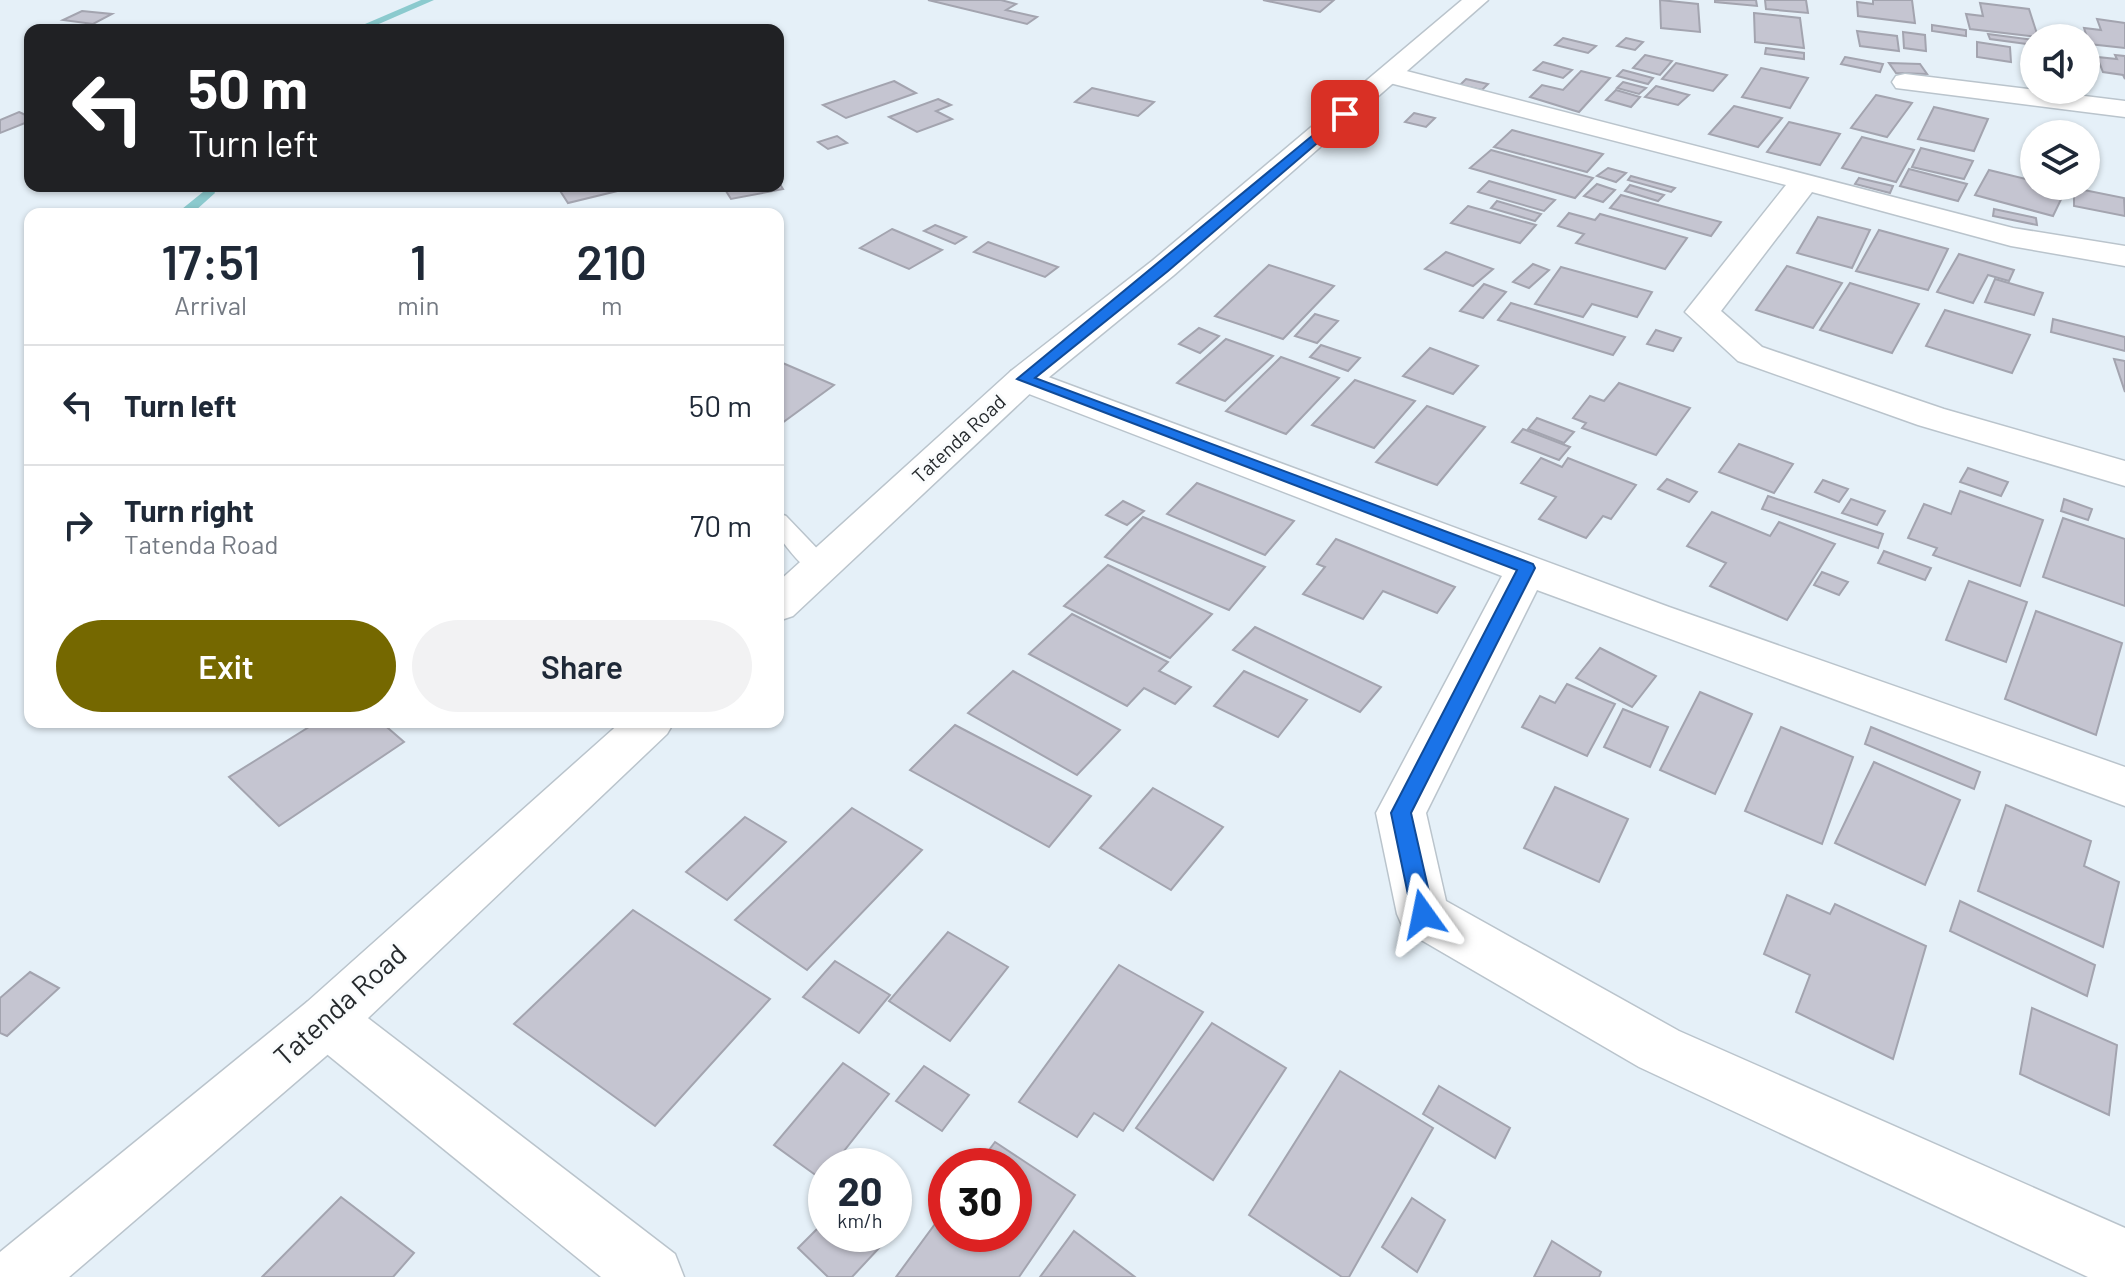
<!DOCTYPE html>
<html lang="en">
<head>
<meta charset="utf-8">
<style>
	:root { --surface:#fff; --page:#f2f2f3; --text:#1f2937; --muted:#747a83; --line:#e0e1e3; --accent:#756800 }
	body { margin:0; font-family:Barlow,sans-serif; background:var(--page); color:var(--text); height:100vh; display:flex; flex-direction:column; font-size:30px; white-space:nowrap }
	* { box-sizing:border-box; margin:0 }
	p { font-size:26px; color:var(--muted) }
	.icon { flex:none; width:44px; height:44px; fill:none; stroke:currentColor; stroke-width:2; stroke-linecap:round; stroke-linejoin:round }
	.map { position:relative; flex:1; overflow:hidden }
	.sheet { position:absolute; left:24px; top:208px; width:760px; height:520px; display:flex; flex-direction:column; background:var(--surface); border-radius:16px; box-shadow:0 2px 6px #0004 }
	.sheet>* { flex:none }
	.top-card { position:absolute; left:24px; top:24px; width:760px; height:168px; border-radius:16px; box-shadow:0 2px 6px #0004; background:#202124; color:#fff; overflow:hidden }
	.controls { position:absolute; left:2020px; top:24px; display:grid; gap:16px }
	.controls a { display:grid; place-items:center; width:80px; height:80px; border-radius:50%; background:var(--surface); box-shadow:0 2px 6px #0004; font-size:40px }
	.speed { position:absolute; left:808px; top:1148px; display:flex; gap:16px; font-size:40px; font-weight:700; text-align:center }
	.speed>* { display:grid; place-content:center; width:104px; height:104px; border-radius:50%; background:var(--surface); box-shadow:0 2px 6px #0004; line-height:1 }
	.speed small { font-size:20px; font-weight:400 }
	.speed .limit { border:12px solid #d22; background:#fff; color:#111 }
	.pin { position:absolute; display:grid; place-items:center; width:68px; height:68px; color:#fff; margin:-34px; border-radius:16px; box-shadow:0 4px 12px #0006 }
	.me { position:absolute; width:88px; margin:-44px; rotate:348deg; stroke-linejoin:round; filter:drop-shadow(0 0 6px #0008) }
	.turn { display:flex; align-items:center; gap:28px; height:168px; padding:0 32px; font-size:36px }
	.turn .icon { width:104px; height:104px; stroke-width:2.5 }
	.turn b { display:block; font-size:56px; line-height:68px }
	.eta { display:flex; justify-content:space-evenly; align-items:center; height:136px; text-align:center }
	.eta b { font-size:48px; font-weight:600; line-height:56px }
	.action { display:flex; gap:16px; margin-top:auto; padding:16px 32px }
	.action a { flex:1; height:92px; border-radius:48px; background:var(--accent); color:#fff; font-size:32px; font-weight:600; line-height:92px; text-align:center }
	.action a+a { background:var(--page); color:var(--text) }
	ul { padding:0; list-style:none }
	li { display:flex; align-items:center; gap:24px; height:120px; padding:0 32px; border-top:2px solid var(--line) }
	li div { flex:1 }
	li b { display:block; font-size:30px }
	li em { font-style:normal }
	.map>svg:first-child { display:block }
</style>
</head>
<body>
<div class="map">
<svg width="2125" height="1277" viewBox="0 0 2125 1277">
	<rect width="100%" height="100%" fill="#e5f0f8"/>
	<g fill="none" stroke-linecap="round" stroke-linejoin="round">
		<g fill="#8bcace" fill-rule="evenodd">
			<path d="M421 0H434L365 30H351Z"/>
			<path d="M200 186H212L215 193 195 211 198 214H181L182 209 203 192Z"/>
		</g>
	</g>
	<g fill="#c5c5d1" stroke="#a3a4af" stroke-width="2">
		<path d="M928 0H1001L1016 4 1006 10 1037 17 1027 24Z"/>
		<path d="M1263 0H1334L1320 12Z"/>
		<path d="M1660 0 1698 4 1700 32 1661 28Z"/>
		<path d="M1715 0H1756L1757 6 1715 2Z"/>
		<path d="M1765 0H1806L1808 13 1766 9Z"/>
		<path d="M1873 0H1912L1915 23 1858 16 1857 2 1873 4Z"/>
		<path d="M1980 3 2029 9 2038 37 1970 29 1966 14 1983 16Z"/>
		<path d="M82 11 112 14 93 24 63 20Z"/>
		<path d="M1754 13 1800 18 1804 48 1755 42Z"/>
		<path d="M2097 19 2125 23V48L2089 44 2084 28 2101 30Z"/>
		<path d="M1932 25 1966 30V36L1932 31Z"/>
		<path d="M1857 31 1897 36 1899 51 1860 46Z"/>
		<path d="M1903 32 1925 35 1926 51 1904 48Z"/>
		<path d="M1988 34 2034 40V45L1990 39Z"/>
		<path d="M1563 38 1596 46 1588 53 1555 45Z"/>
		<path d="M1626 38 1643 42 1635 50 1617 46Z"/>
		<path d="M1977 42 2010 47 2011 62 1977 57Z"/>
		<path d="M1766 48 1804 53V59L1765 54Z"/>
		<path d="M1645 55 1672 61 1660 75 1633 68Z"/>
		<path d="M2115 55 2125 56V79L2123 75 2103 72 2097 57 2117 59Z"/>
		<path d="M1845 57 1883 64 1880 72 1841 64Z"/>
		<path d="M1543 62 1572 70 1563 78 1534 70Z"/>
		<path d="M1676 63 1727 75 1713 91 1662 79Z"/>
		<path d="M1889 63 1920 64 1927 74 1896 73Z"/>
		<path d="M1761 68 1808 78 1790 108 1742 97Z"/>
		<path d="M1623 70 1653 78 1648 84 1617 76Z"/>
		<path d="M1581 71 1610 78 1579 112 1530 97 1542 85 1563 90Z"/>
		<path d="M1466 79 1488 84 1482 90 1460 85Z"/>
		<path d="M894 81 916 93 846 118 823 105Z"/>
		<path d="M1623 82 1646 88 1639 94 1617 88Z"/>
		<path d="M1656 86 1689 95 1678 105 1645 97Z"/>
		<path d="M1092 88 1154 102 1138 116 1075 102Z"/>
		<path d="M1616 90 1640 97 1631 107 1606 100Z"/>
		<path d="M1876 95 1912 103 1887 137 1851 128Z"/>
		<path d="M938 99 951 105 936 111 952 119 917 132 889 117Z"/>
		<path d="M1734 106 1782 118 1758 147 1709 134Z"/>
		<path d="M1934 107 1988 119 1974 151 1918 139Z"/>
		<path d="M19 112 30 117V121L0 133V120Z"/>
		<path d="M1414 113 1435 118 1426 127 1405 122Z"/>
		<path d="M1789 122 1840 134 1820 165 1767 152Z"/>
		<path d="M1512 130 1603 154 1587 172 1494 147Z"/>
		<path d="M837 136 847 143 828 149 818 142Z"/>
		<path d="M1862 137 1914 150 1896 182 1842 168Z"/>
		<path d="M1921 148 1973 161 1964 179 1912 167Z"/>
		<path d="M1491 150 1593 178 1575 198 1470 168Z"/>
		<path d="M1608 168 1626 173 1616 182 1597 176Z"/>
		<path d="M1909 169 1967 184 1958 201 1900 186Z"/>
		<path d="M1989 170 2034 181V186L2066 189 2053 216 1975 195Z"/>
		<path d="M1631 176 1675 188 1671 192 1628 180Z"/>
		<path d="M1859 178 1893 186 1890 193 1855 184Z"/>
		<path d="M778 181 783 189 731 199 724 188 778 186Z"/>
		<path d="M1489 181 1555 200 1544 211 1478 192Z"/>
		<path d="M1597 184 1615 190 1603 202 1584 196Z"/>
		<path d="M1630 185 1664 195 1658 201 1625 191Z"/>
		<path d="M557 186H638L568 203Z"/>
		<path d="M2074 188 2124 198 2125 216 2074 206Z"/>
		<path d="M1621 195 1721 222 1711 236 1610 208Z"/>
		<path d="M1497 201 1541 214 1535 221 1491 208Z"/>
		<path d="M1468 206 1536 225 1520 243 1451 223Z"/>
		<path d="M1994 209 2036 218 2037 225 1993 216Z"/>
		<path d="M1569 213 1595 220 1600 214 1687 238 1665 269 1576 243 1584 234 1558 226Z"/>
		<path d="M1818 217 1870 230 1852 268 1797 253Z"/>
		<path d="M935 225 966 237 955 244 924 231Z"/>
		<path d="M892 229 942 250 909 269 860 248Z"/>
		<path d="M1879 230 1948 249 1928 290 1856 271Z"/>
		<path d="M988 242 1058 267 1045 277 974 252Z"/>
		<path d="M1446 252 1493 269 1473 286 1425 269Z"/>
		<path d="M1959 254 2014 270 2009 281 1988 275 1973 303 1937 292Z"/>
		<path d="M1533 264 1549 270 1529 288 1513 282Z"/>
		<path d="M1269 265 1334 286 1283 339 1215 316Z"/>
		<path d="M1787 266 1842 283 1813 328 1756 310Z"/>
		<path d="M1561 267 1652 292 1637 317 1592 304 1583 317 1535 304Z"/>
		<path d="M1995 279 2043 293 2034 315 1985 302Z"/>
		<path d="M1850 283 1919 304 1892 353 1820 330Z"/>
		<path d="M1484 284 1506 292 1483 318 1460 311Z"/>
		<path d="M1511 303 1625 337 1613 355 1498 320Z"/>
		<path d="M1945 310 2030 335 2012 373 1926 346Z"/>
		<path d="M1315 314 1338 321 1317 343 1295 336Z"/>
		<path d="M2053 319 2125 337V351L2051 332Z"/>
		<path d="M1199 328 1219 336 1200 353 1179 344Z"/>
		<path d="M1656 330 1681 338 1673 351 1647 344Z"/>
		<path d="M1226 339 1273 356 1225 401 1177 383Z"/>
		<path d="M1321 345 1360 358 1348 371 1310 357Z"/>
		<path d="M1430 348 1478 366 1453 394 1403 376Z"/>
		<path d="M1281 357 1339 378 1286 434 1226 411Z"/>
		<path d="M2114 359 2125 361V392Z"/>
		<path d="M778 361 834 385 778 426Z"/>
		<path d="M1355 380 1415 401 1374 448 1312 425Z"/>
		<path d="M1619 383 1690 408 1656 455 1582 428 1586 423 1573 418 1590 396 1604 401Z"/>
		<path d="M1427 406 1485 427 1437 485 1376 462Z"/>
		<path d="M1537 418 1574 432 1564 443 1528 429Z"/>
		<path d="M1523 429 1570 447 1559 460 1512 442Z"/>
		<path d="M1739 444 1793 464 1774 493 1719 472Z"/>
		<path d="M1541 458 1562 467 1568 458 1636 485 1611 519 1603 516 1586 538 1539 519 1556 497 1521 483Z"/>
		<path d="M1968 468 2008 482 2001 496 1960 482Z"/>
		<path d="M1667 479 1697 492 1689 502 1658 489Z"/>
		<path d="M1823 480 1848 489 1839 502 1815 492Z"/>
		<path d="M1197 483 1294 521 1265 555 1167 514Z"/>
		<path d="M1960 491 2043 520 2020 586 1933 555 1937 548 1908 538 1924 504 1951 514Z"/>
		<path d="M1768 496 1883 534 1878 548 1762 509Z"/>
		<path d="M1851 499 1885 511 1877 525 1842 513Z"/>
		<path d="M2064 499 2092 509 2088 520 2061 511Z"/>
		<path d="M1123 501 1144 511 1127 525 1106 515Z"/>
		<path d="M1712 512 1770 536 1779 522 1835 544 1787 620 1710 586 1726 563 1687 546Z"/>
		<path d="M1143 517 1265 567 1229 610 1105 557Z"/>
		<path d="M2063 518 2125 539V606L2043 577Z"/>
		<path d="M1336 539 1455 587 1437 613 1383 591 1363 619 1303 594 1325 567 1317 564Z"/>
		<path d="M1884 551 1931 568 1925 580 1878 563Z"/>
		<path d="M1108 565 1212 614 1170 658 1064 606Z"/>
		<path d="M1822 572 1848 582 1839 595 1814 585Z"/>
		<path d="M1969 581 2027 602 2006 662 1946 640Z"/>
		<path d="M2036 611 2122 643 2096 735 2005 699Z"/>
		<path d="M1072 614 1168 662 1159 671 1191 687 1175 704 1144 688 1127 706 1029 654Z"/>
		<path d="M1255 627 1381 687 1360 712 1233 650Z"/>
		<path d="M1600 648 1656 676 1632 707 1576 678Z"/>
		<path d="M1013 671 1120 730 1077 775 968 713Z"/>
		<path d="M1244 671 1307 700 1278 737 1214 706Z"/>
		<path d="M1567 684 1615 704 1587 756 1522 727 1540 696 1555 703Z"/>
		<path d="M1700 692 1752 714 1715 794 1660 770Z"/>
		<path d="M1623 709 1668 727 1650 767 1604 747Z"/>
		<path d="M317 722H381L404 742 279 826 229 777Z"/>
		<path d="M955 725 1091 796 1049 847 910 770Z"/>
		<path d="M1781 727 1853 757 1822 844 1745 811Z"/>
		<path d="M1871 727 1980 772 1974 789 1865 744Z"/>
		<path d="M1874 762 1960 800 1925 885 1835 843Z"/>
		<path d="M1555 787 1628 819 1599 882 1524 848Z"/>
		<path d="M1153 788 1223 827 1171 890 1100 848Z"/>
		<path d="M2006 805 2091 841 2084 866 2119 882 2103 947 1978 891Z"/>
		<path d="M852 808 922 850 807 970 735 920Z"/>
		<path d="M745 817 786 842 727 900 686 872Z"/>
		<path d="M1787 895 1830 914 1835 904 1926 946 1893 1059 1796 1012 1810 975 1764 954Z"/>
		<path d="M1960 901 2095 965 2087 996 1950 931Z"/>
		<path d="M633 910 770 999 655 1126 514 1024Z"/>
		<path d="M948 932 1008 967 950 1041 889 1001Z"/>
		<path d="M835 961 890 995 859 1033 803 997Z"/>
		<path d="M1119 965 1203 1012 1123 1131 1094 1113 1077 1137 1019 1102Z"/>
		<path d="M30 972 59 988 7 1036 0 1033V998Z"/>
		<path d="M2032 1008 2117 1045 2109 1115 2020 1074Z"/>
		<path d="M1212 1023 1286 1068 1213 1180 1136 1128Z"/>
		<path d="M843 1063 889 1094 832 1166H826V1173L821 1179 774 1145Z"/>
		<path d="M924 1066 969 1095 942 1131 896 1101Z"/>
		<path d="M1340 1071 1433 1128 1349 1277H1342L1249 1215Z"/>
		<path d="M1439 1086 1510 1128 1495 1158 1423 1114Z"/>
		<path d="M995 1142 1075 1195 1019 1277H896L946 1209V1234H1014V1166H977Z"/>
		<path d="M341 1197 414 1253 393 1277H262Z"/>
		<path d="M1412 1198 1445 1220 1417 1272 1382 1247Z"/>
		<path d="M826 1220V1234H867L880 1247 852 1277H828L798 1248Z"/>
		<path d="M1074 1231 1135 1277H1040Z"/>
		<path d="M1552 1241 1601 1272 1599 1277H1534Z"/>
	</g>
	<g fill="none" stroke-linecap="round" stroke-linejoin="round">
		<g stroke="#bac4cc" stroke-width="3">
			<path id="lane" d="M778 513 786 516 829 561 832 567 829 573C807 579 791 551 778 536Z"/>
		</g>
		<g stroke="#bac4cc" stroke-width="3">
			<g id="street">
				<path d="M1391 67 2013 228 2125 246V266L2011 246 1812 192 1721 311 1762 347 1944 409 2125 461V486L1918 425 1738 361 1685 312 1786 185 1382 81 1378 75 1382 69Z"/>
				<path d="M1905 74 2125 101V117L1896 88 1892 82 1896 76Z"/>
				<path d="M1024 368 1669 607 2125 767V806L1537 590 1426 813 1446 901 1679 1031 2125 1228V1277H2088L1639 1067 1404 930 1397 914 1376 813 1502 576 1011 387 1006 379 1011 371Z"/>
				<path d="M327 995 347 1002 675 1254 684 1277H601L307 1038 299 1020 307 1002Z"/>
			</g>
		</g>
		<g stroke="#bac4cc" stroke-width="3">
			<g id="secondary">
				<path d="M1462 0H1488L1174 275 1037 387 793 616 778 621V582L1011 371 1152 261Z"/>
				<path d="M621 722H674L667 734 347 1038 69 1277H0V1252L307 1002Z"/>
			</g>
		</g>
		<use href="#lane" fill="#fff" fill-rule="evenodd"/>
		<use href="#street" fill="#fff" fill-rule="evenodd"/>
		<use href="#secondary" fill="#fff" fill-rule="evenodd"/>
	</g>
	<path fill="#1a73e8" stroke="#114b97" stroke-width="2" d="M1341 112 1351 114 1168 271 1035 378 1533 564 1535 568 1411 813 1434 914 1431 921 1423 923 1415 921 1412 914 1391 813 1517 570 1017 379Z"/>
	<g text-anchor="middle" stroke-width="6" stroke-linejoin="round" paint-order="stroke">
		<g font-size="20" fill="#262a2d" stroke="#fafcfd">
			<text transform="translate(959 439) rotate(-43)" y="7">Tatenda Road</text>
		</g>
		<g font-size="28" fill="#262a2d" stroke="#fafcfd">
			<text transform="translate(340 1005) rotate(-42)" y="10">Tatenda Road</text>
		</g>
	</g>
</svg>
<div class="controls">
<a><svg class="icon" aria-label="sound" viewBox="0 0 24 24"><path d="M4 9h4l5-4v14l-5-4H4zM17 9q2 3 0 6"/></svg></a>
<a><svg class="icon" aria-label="layers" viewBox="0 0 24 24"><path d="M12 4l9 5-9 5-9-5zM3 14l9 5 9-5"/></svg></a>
</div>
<div class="speed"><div>20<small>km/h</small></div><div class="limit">30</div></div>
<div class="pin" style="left:1345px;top:114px;background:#d93025"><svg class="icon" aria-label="arrive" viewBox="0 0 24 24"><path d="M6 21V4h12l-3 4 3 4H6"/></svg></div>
<svg class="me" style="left:1423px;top:914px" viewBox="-20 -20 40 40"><path d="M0-17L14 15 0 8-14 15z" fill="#1a73e8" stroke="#fff" stroke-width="4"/></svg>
<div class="top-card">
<div class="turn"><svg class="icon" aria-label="left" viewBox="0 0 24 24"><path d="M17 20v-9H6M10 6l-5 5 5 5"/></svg><div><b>50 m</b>Turn left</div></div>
</div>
<section class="sheet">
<div class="eta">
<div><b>17:51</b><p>Arrival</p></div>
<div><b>1</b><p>min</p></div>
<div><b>210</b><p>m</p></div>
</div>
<ul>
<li><svg class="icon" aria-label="left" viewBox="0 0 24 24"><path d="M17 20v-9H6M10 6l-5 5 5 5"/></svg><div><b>Turn left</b></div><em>50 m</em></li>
<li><svg class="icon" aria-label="right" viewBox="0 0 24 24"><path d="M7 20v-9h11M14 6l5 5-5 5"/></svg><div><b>Turn right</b><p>Tatenda Road</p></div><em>70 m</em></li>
</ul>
<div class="action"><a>Exit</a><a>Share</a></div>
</section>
</div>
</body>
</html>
